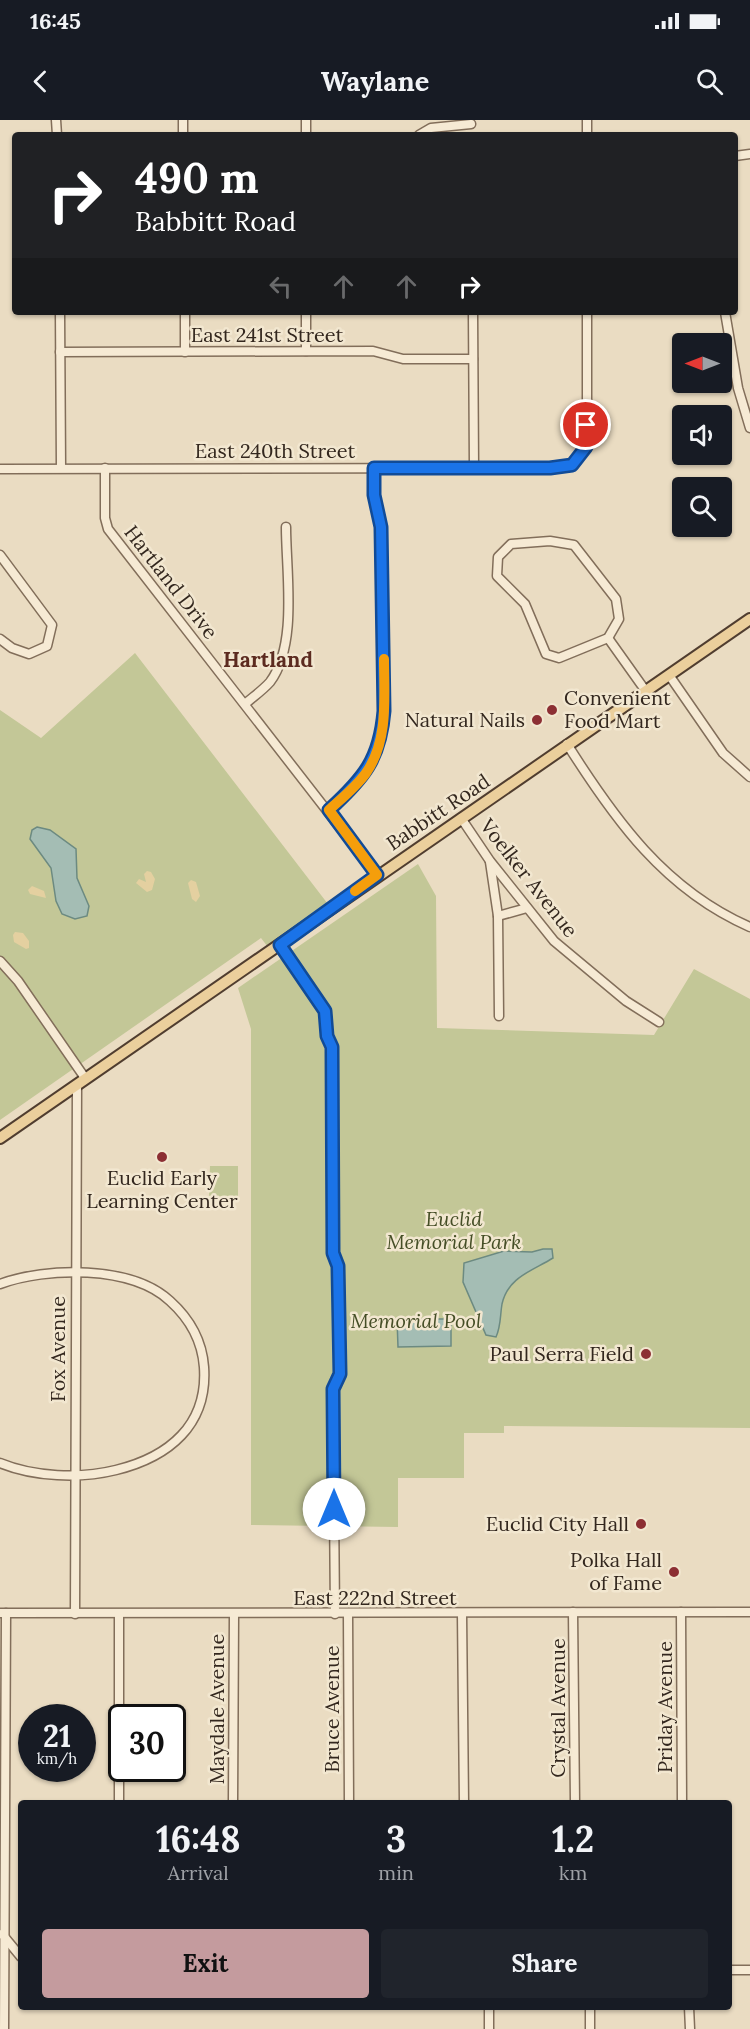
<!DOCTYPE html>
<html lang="en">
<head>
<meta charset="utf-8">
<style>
	:root { --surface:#171b24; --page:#20242c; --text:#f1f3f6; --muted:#9ea1a6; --accent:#c49b9e }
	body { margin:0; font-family:Lora,serif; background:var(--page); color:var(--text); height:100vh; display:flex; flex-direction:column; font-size:22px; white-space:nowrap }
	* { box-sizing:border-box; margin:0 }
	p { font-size:20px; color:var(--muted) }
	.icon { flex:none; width:33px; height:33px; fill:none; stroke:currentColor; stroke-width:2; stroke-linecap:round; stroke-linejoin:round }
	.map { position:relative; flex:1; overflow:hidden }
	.panel { position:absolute; left:18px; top:1680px; width:714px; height:210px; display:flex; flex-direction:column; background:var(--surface); border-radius:6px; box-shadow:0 2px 4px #0004 }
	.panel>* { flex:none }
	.hud { position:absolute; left:12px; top:12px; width:726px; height:183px; border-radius:6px; box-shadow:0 2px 4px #0004; background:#202124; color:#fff; overflow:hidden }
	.needle { width:39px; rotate:270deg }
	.controls { position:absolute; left:672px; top:213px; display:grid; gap:12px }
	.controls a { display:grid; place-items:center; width:60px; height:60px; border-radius:6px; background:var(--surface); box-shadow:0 2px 4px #0004; font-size:30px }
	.speed { position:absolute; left:18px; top:1584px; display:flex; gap:12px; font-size:30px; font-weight:700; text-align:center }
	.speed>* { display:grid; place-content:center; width:78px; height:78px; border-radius:50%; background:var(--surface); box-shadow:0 2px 4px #0004; line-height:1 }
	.speed small { font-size:15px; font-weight:400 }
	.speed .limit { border:3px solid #111; border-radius:9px; background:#fff; color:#111 }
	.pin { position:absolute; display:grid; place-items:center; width:51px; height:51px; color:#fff; margin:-26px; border:3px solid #fff; border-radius:50%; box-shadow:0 2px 6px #0007 }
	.me { position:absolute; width:66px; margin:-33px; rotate:0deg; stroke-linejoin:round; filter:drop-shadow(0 0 4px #0008) }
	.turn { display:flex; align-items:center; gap:21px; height:126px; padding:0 24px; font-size:27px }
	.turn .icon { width:78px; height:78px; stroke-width:2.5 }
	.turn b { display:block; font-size:42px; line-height:51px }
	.lanes { display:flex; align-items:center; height:57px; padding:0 24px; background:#0003; justify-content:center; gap:30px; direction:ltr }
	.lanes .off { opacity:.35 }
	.eta { display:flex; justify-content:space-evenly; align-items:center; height:102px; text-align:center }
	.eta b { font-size:36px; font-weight:800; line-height:42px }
	.action { display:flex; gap:12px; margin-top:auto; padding:12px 24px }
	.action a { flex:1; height:69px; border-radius:6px; background:var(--accent); color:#111; font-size:24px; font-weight:800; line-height:69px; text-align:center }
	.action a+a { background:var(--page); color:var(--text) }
	.status { display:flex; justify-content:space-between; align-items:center; height:42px; padding:0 30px; background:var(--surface); direction:ltr }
	.status svg { height:16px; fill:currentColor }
	header { display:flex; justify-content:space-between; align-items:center; height:78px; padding:0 24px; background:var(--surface); font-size:27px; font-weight:800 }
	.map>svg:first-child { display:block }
</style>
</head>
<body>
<div class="status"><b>16:45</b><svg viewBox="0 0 49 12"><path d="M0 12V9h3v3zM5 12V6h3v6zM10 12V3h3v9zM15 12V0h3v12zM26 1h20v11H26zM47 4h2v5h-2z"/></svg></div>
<header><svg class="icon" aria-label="back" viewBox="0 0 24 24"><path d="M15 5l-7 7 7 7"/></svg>Waylane<svg class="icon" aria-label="search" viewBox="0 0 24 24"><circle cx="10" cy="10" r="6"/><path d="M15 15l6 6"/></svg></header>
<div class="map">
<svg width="750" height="1909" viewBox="0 0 750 1909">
	<rect width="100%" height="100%" fill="#eadcc2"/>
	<g fill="#c3c797">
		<path d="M135 533 331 788 271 831 261 818 0 1000V590L41 618Z"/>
		<path d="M418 744 436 776 437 908 654 915 694 849 750 879V1308L504 1306V1313H464V1358H398V1407L251 1405V909L238 868Z"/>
		<path d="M210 1046H238V1077H209Z"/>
	</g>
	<g fill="#e4d0a0">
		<path d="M147 751 151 752 155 759 152 770 147 772 136 763 139 759 146 762 144 754Z"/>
		<path d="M191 760 196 762 200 776 196 782 192 779 188 763Z"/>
		<path d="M32 766 44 771 46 778 30 774 28 770Z"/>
		<path d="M15 812 23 813 29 821V828L26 829 14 822 13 815Z"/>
	</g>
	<g fill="#a4bdb4" stroke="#6c8a81" stroke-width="1.5">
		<path d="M37 707 50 710 76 729 77 758 89 786 87 796 75 799 62 794 56 781 51 748 30 719 32 710Z"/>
		<path d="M543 1129H552L553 1138C532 1151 508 1157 502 1184 500 1196 501 1206 496 1217L486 1215 463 1162 464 1143 504 1131 532 1132Z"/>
		<path d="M397 1199H451V1226L398 1227Z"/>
	</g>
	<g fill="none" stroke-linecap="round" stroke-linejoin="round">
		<g stroke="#826e5a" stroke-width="11">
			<g id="minor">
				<path d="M56 0 57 15"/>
				<path d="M183 0V15"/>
				<path d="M306 0V15"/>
				<path d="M587 0V15"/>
				<path d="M419 15 431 8 471 4"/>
				<path d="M735 36 750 34"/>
				<path d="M60 192 61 348"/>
				<path d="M185 192V232"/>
				<path d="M306 192V231"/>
				<path d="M473 192 474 348"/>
				<path d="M725 192 738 268 750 308"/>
				<path d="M60 232 373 231 403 239H473"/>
				<path d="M105 348V398L108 409 377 755"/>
				<path d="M0 349 550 348 572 345 587 327V192"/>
				<path d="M550 421 574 425 616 479 619 499 608 518 559 538 546 534 525 484 497 456 498 437 511 424Z"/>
				<path d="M0 435 52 505 47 526 29 534 12 528 0 519"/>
				<path d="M608 518 645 570"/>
				<path d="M669 555 723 633 750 657"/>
				<path d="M245 584C253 577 263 570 270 562 298 525 286 452 286 407"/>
				<path d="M567 624C615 700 665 770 750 807"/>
				<path d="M329 690C364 658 380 640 384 591L381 407 374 375V348"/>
				<path d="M461 698 490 741 554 821 626 881 659 902"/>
				<path d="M490 742 498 796 499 896"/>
				<path d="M498 796 527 788"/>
				<path d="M280 825 325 891 327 916 332 927 333 1133 338 1146 340 1253 333 1270 335 1494"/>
				<path d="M0 841 18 861 85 958"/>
				<path d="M0 1164C46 1147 131 1145 170 1181 190 1199 202 1220 204 1247 208 1305 169 1337 116 1350 80 1359 34 1357 0 1343"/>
				<path d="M573 1492 575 1683"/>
				<path d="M681 1492 682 1683"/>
				<path d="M0 1493 750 1492"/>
				<path d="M75 1494 77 965"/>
				<path d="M348 1494 349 1683"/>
				<path d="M462 1494 464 1683"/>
				<path d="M119 1495V1683"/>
				<path d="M233 1683 234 1495"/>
				<path d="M2 1814 21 1837"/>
				<path d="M729 1850H750"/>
				<path d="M489 1887V1909"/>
				<path d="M590 1887V1909"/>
				<path d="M689 1887 690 1909"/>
				<path d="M4 1909 6 1493"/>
			</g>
		</g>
		<g stroke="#503d2f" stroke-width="14">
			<path id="major" d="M0 1018 750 499"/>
		</g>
		<use href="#minor" stroke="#f6ead4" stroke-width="8"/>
		<use href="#major" stroke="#ebcf9c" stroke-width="10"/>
	</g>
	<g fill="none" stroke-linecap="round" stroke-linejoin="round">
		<g stroke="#114b97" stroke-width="15">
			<path id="route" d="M334 1389 333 1269 340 1254 338 1146 333 1133 332 927 327 916 325 891 280 825 377 755 329 690C364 658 380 639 384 591L381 407 374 375V348H550L572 345 586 327V305"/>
		</g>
		<use href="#route" stroke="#1a73e8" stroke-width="10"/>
		<path stroke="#f59e0b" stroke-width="10" d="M355 771 377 755 329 690C341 679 356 667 366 653 389 620 384 577 384 539"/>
	</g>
	<g fill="#8c2f33" stroke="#f2e7d0" stroke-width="2">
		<circle cx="552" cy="590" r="6"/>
		<circle cx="537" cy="600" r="6"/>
		<circle cx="162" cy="1037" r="6"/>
		<circle cx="646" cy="1234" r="6"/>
		<circle cx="641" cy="1404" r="6"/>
		<circle cx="674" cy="1452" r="6"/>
	</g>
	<g text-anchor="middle" stroke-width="5" stroke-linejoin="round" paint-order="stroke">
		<g font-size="20" fill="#33271e" stroke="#f2e7d0">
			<text x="267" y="222">East 241st Street</text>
			<text x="275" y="338">East 240th Street</text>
			<text transform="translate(171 462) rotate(52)" y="7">Hartland Drive</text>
			<text transform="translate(438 692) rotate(-34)" y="7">Babbitt Road</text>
			<text transform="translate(529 758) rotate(52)" y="7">Voelker Avenue</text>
			<text transform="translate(58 1229) rotate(-90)" y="7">Fox Avenue</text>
			<text x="375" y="1485">East 222nd Street</text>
			<text transform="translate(665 1587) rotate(-90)" y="7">Priday Avenue</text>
			<text transform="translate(558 1588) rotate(-90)" y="7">Crystal Avenue</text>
			<text transform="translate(217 1589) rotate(-90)" y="7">Maydale Avenue</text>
			<text transform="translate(332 1589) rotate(-90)" y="7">Bruce Avenue</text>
		</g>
		<g font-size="20" fill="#33271e" stroke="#f2e7d0" text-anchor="end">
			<text x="564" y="585" text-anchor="start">Convenient<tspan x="564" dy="23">Food Mart</tspan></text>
			<text x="525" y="607">Natural Nails</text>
			<text x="162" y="1065" text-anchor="middle">Euclid Early<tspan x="162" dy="23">Learning Center</tspan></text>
			<text x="634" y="1241">Paul Serra Field</text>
			<text x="629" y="1411">Euclid City Hall</text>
			<text x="662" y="1447">Polka Hall<tspan x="662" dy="23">of Fame</tspan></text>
		</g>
		<g font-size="20" font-style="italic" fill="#454e26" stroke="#f2e7d0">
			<text x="454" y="1106">Euclid<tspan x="454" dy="23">Memorial Park</tspan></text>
			<text x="416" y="1208">Memorial Pool</text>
		</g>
		<g font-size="21" font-weight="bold" fill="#5c2b20" stroke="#f2e7d0">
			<text x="268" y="547">Hartland</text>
		</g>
	</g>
</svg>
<div class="controls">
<a><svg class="needle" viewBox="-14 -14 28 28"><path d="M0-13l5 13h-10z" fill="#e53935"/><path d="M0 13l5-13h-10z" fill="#9ea1a6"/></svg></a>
<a><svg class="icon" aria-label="sound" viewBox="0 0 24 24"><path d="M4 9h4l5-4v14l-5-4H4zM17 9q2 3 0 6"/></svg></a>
<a><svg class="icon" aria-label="search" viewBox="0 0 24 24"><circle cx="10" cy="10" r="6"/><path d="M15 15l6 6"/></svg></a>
</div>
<div class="speed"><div>21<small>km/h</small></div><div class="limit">30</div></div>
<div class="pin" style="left:586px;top:305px;background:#d93025"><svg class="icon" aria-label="arrive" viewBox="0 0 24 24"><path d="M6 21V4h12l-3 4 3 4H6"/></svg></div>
<svg class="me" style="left:334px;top:1389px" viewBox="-20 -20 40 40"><circle r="19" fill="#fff"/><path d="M0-13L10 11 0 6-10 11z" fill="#1a73e8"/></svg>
<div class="hud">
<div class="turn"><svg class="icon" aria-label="right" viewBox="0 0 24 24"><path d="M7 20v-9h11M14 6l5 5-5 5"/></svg><div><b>490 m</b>Babbitt Road</div></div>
<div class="lanes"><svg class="icon off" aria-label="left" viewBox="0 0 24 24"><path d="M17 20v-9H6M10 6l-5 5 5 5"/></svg><svg class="icon off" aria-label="ahead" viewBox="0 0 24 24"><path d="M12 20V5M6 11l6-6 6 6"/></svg><svg class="icon off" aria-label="ahead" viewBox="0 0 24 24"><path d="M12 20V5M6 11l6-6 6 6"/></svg><svg class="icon" aria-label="right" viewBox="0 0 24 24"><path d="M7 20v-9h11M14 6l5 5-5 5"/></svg></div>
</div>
<section class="panel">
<div class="eta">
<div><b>16:48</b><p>Arrival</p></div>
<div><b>3</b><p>min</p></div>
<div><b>1.2</b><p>km</p></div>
</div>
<div class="action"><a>Exit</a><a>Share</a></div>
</section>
</div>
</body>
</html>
